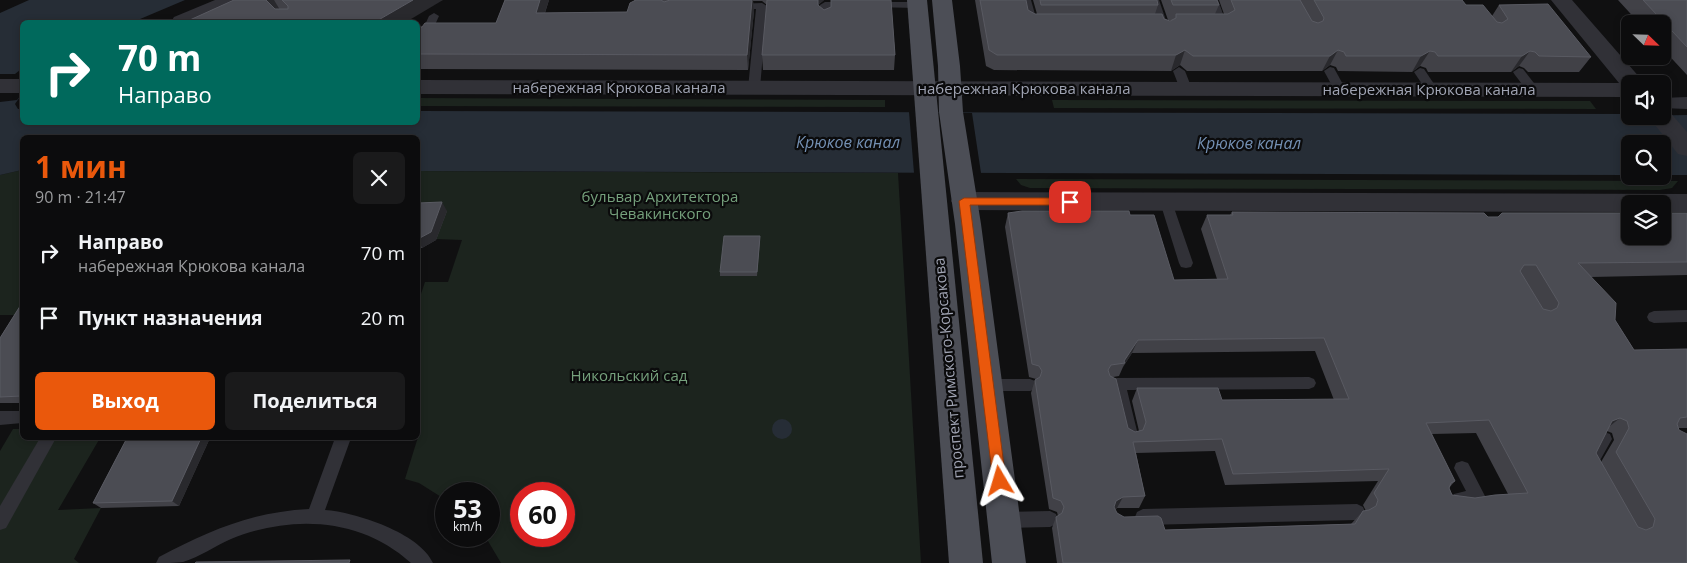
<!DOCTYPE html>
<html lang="ru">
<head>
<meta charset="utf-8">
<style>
	:root { --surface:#0c0c0d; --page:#1a1a1b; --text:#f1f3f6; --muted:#9a9b9d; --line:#2c2c2e; --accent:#ea580c }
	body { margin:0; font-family:"Open Sans",sans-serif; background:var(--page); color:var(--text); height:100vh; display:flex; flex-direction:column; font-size:19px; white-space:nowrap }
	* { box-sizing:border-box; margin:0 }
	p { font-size:16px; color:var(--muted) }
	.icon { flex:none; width:28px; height:28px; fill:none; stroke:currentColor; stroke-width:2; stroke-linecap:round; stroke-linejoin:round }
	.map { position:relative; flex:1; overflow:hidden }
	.panel { position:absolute; left:20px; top:135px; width:400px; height:305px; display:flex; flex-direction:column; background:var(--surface); border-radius:8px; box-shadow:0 2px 8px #0003,0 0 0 1px var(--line) }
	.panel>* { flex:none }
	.top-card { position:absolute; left:20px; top:20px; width:400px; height:105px; border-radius:8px; box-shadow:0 2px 8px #0003,0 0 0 1px var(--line); background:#00695c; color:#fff; overflow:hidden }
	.needle { width:32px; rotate:113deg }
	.tools { position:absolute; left:1621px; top:15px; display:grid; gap:10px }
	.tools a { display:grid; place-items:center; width:50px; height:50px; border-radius:8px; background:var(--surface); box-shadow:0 2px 8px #0003,0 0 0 1px var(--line); font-size:25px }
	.speed { position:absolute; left:435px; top:482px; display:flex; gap:10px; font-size:25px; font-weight:700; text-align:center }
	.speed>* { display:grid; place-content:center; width:65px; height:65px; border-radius:50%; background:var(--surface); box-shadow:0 2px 8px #0003,0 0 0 1px var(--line); line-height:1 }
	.speed small { font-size:12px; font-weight:400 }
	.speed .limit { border:8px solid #d22; background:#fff; color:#111 }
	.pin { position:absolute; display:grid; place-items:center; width:42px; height:42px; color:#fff; margin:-21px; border-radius:10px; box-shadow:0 2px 8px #0006 }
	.me { position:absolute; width:55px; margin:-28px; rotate:353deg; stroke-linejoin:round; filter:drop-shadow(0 0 4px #0008) }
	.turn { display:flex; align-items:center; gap:18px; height:105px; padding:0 15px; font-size:22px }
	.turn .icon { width:65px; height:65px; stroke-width:2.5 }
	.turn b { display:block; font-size:35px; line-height:42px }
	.round { display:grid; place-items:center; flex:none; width:52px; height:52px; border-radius:8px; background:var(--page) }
	.summary { display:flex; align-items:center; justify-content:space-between; height:85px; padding:0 15px }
	h1 { font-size:30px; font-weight:700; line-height:38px; color:var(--accent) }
	.primary-button { display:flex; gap:10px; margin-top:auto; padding:10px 15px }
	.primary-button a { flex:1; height:58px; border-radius:8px; background:var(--accent); color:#fff; font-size:20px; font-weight:700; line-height:58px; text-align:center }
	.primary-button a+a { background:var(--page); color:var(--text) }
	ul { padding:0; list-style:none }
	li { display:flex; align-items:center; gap:15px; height:65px; padding:0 15px }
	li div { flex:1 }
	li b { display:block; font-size:19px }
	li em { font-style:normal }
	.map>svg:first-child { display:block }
</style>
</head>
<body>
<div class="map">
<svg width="1687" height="563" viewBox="0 0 1687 563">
	<rect width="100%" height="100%" fill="#101011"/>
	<g fill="#1c241e" fill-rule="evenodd">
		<path d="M418 98 885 100V107L418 106Z"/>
		<path d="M1052 100 1590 101 1596 109 1054 108Z"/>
		<path d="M22 170V315H0V175Z"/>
		<path d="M418 171 898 173 921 563H501L485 536H489V494H446V500L419 483 405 479 418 437V303L425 282H448L462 240 436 239 418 212ZM521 494H564V536H521Z"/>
		<path d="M1016 179 1678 181 1672 188 1660 190 1030 188 1021 185Z"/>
		<path d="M13 429H22V438H100L58 510 101 508 74 559 79 563H0V451Z"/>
	</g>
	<g fill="#262d36">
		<path d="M29 0H185L133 22H22V94L15 104 18 109H22V122H418V111L1630 114V116L1687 115V175H1663L1662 144H1630V175L418 171V138H22V170L0 175V13Z"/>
		<circle cx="782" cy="429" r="10"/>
	</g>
	<g fill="#101011">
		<path d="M20 70H22V94L17 100 0 102V74H15Z"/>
		<path d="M909 112 972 113 981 173H914Z"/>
	</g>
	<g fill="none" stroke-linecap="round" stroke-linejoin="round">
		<g fill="#313137" fill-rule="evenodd">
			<path d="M1021 0H1031L1038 25 1037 27H1029L1028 25Z"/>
			<path d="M1149 0H1159L1170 32 1169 34 1165 35 1160 32Z"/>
			<path d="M1208 0H1218L1227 25 1226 27 1215 28 1210 25 1216 22Z"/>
			<path d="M825 2H850L855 5 850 8H830V20L825 23 820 20V5Z"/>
			<path d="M874 2H917L922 5 917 8 870 7 869 5 870 3Z"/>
			<path d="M762 3 767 6 760 88 754 92 748 88 756 9 736 10 731 7 736 4Z"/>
			<path d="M434 13 439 16 429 38 428 40H420L419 38 429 16Z"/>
			<path d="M1179 67 1185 71 1192 89 1190 92 1186 93 1180 89 1173 71Z"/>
			<path d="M1330 67 1334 68 1346 90 1344 93 1340 94 1336 93 1324 71Z"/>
			<path d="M1420 68 1424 69 1438 90 1436 93H1428L1414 72Z"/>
			<path d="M1519 68 1523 69 1537 87 1539 90 1537 93H1529L1515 75 1513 72Z"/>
			<path d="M1166 197 1171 199 1172 202 1193 263 1191 267 1186 268 1181 267 1179 263 1160 202 1161 199Z"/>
			<path d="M1687 310V322L1654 323 1649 321 1647 317 1649 313 1654 311Z"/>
			<path d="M1309 377 1314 379 1316 383 1314 387 1309 389 1127 390 1138 435 1136 440 1130 442 1124 440 1122 435 1112 390 1107 388 1105 384 1107 380 1112 378Z"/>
			<path d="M988 379H1030L1035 381 1037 385 1035 389 1030 391H988L983 389 981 385 983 381Z"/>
			<path d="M0 411H22V423L0 425Z"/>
			<path d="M1604 432 1610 434 1612 439 1598 464 1600 468 1598 473 1592 475 1586 473 1582 464 1598 434Z"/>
			<path d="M40 438H56L6 528 0 530V506Z"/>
			<path d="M335 438H351L325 510C355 512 420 533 433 563H411C362 518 292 514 231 539 215 546 200 557 183 562 176 563 164 563 156 563L159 557C209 531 251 512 309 509Z"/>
			<path d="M1462 461 1468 463 1486 498 1484 503 1460 507 1454 504 1452 499 1454 494 1466 491 1454 468 1456 463Z"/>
			<path d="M1357 504 1363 507 1365 512 1363 517 1357 520 1143 525 1137 522 1135 517 1137 512 1143 509Z"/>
			<path d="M1050 511 1056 514 1058 519 1056 524 1050 527 1004 528 998 526 996 520 998 514 1004 512Z"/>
		</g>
		<path fill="#313137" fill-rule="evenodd" d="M1687 97V109L1662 108V98Z"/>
		<g fill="#313137" fill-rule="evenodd">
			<path d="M215 0H243L240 4 199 22H171L174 17Z"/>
			<path d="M1551 0H1572L1641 79 1644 84H1630V97L418 94V80L1619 83Z"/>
			<rect x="0" y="79" width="22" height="14"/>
			<path d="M1662 109 1668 110 1687 132V156L1678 154 1648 116H1662Z"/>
			<path d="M964 192 1687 194V212H1662V204H1630V212L964 210 955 208 951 201 955 194Z"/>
		</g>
		<g fill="#4c4e56" fill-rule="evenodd">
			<path d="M907 0H927L983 563H949Z"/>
			<path d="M932 0H952L960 66 963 112 981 224 1026 563H992L955 224 939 112 938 66Z"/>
		</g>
	</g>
	<g fill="#414147" fill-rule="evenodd">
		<path d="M234 0H443L186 22Z"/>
		<path d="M505 0H549L545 13 627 12 634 1V0H891L895 55 894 70H763L762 55 767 5 762 1H753L754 11 748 70 418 69V27L496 23ZM824 0H831V7L824 10 818 5Z"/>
		<path d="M975 0H1026L1028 10 1035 14H1037L1033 0H1157L1158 5 1155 14 1170 21 1172 20H1168L1161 0H1217L1219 5 1215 14H1224L1219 0H1462L1466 5 1492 16 1499 5 1591 57 1579 72H1528L1524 68 1519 66 1511 72H1428L1426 68 1420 66 1412 72 1338 71 1336 67 1330 65 1322 71H1187L1180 65 1171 71 994 70 986 66Z"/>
		<path d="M1618 0H1687V75L1662 48V24H1640Z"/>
		<path d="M418 203 447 211 436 240 422 248H418Z"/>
		<path d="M1232 212 1488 217 1687 213V275L1591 277 1615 320 1634 350 1687 349V428H1678L1687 563H1057L1052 528 1056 517 1058 516 1057 512 1049 509 1031 393 1035 380 1036 379 1029 377 1005 227 1008 213 1130 215 1174 280 1217 279 1201 229 1207 215H1230ZM1315 351 1334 400H1222L1137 388 1132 401 1139 431 1135 432 1128 428 1113 377 1119 376 1123 367 1132 353ZM1607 431 1612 433 1614 440 1601 462 1596 453ZM1476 433 1508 494 1475 498 1452 495 1449 488 1455 481 1432 434ZM1215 451 1225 485 1378 481 1363 505 1366 511H1363L1351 524 1165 530 1124 517 1117 513 1115 510 1117 508H1139L1145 496 1136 453Z"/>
		<path d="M760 240 757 276H720V272Z"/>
		<path d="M22 303V403H0V338Z"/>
		<path d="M127 438H210L179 506 101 508 93 503Z"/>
	</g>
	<g fill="#29292d">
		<path d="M266 0H274L280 10 274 15Z"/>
		<path d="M413 0H443L406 22H375Z"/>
		<path d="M540 0H549L540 27 536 13Z"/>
		<path d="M752 0H753L754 11 748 70 747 55Z"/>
		<path d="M818 0H824L818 5Z"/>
		<path d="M1185 50 1180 65 1171 71 1176 55Z"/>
		<path d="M1338 50 1330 65 1322 71 1330 56Z"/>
		<path d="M1430 51 1420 66 1412 72 1421 56Z"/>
		<path d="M1530 51 1519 66 1511 72 1522 56Z"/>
		<path d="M442 202 447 211 436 240 422 248 418 239Z"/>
		<path d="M1138 340 1132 353 1123 367 1125 363 1124 361Z"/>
		<path d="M1620 418 1605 430 1612 421Z"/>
		<path d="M201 438H210L179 506 172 501Z"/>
		<path d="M1123 497 1117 508 1110 512 1116 501Z"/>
	</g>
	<g fill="#4b4c53" stroke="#595a62" fill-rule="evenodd">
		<path d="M234 0H266L275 9H288V6L282 0H413L375 22H186L192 19Z"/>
		<path d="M505 0H540L536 13 627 12 630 3 636 0H661L664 2 670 0H752L747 55 418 54V27H422L425 23H496Z"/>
		<path d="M767 0H818V5L824 10 831 7V0H891L895 55H762Z"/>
		<path d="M980 0H1026L1028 10 1035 14H1162L1164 19 1170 21 1176 18V14H1228L1235 10 1231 0H1300L1312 21 1318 23 1323 21 1324 18 1314 0H1462L1466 5H1483L1497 22 1502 23 1508 19 1499 5 1548 4 1591 57 1539 56 1535 52 1530 51 1522 56H1438L1435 52 1430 51 1421 56H1346L1344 52 1338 50 1330 56H1193L1185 50 1176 55H997L989 50Z"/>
		<path d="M1040 0H1157L1158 5H1041Z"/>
		<path d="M1171 0H1217L1219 5H1173Z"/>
		<path d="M1643 0H1687V47Z"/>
		<path d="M442 202 431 232 418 239V203Z"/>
		<path d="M1022 211H1129L1130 215H1154L1174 280 1228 279 1207 215H1233L1232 212 1484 213 1488 217H1498L1502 213H1630V236H1662V213H1687V262L1578 263 1616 303 1615 320 1634 350 1687 349V417L1680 418 1677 424 1679 430 1687 434V563H1063L1056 517 1062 513 1064 507 1061 501 1053 498 1035 380 1040 377 1042 371 1039 366 1032 364 1008 213ZM1524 265H1536L1559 303 1557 308 1551 311 1543 309 1520 271ZM1324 338 1349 399 1222 400 1218 388H1137L1146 422 1143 430 1135 432 1128 428 1116 379 1110 376 1108 370 1111 365 1125 363 1124 361 1138 340ZM1620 418 1627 421 1629 428 1616 452 1655 519 1653 527 1646 530 1638 527 1596 453 1612 421ZM1489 420 1528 493 1495 495 1475 498 1452 495 1449 488 1451 483 1455 481 1426 423ZM1222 439 1233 474 1389 469 1374 493 1378 500 1376 506 1369 510 1363 511 1355 524 1165 530 1161 518 1158 516 1124 517 1117 513 1114 507 1116 501 1123 497 1145 496 1133 442Z"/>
		<path d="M724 236H760L757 272H720Z"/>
		<path d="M22 303V396L0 397V338Z"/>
		<path d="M127 438H201L172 501 93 503Z"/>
		<path d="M350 560 349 563H195L196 562Z"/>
	</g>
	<path fill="#ea580c" stroke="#983908" d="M964 198H1070L1075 202 1070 205H970L1006 481 1004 485 1000 487 995 485 993 481 959 201Z"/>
	<g text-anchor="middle" stroke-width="4.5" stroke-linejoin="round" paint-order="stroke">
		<g font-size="15" fill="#a0a4b3" stroke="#0b0b0c">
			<text x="619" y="93">набережная Крюкова канала</text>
			<text x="1024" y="94">набережная Крюкова канала</text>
			<text x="1429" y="95">набережная Крюкова канала</text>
			<text transform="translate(949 368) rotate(-95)" y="5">проспект Римского-Корсакова</text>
		</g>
		<g font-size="15" fill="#75a07c" stroke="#0b0b0c">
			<text x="660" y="202">бульвар Архитектора<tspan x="660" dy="17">Чевакинского</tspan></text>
			<text x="629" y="381">Никольский сад</text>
		</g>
		<g font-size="16" font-style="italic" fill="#738fb2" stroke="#0b0b0c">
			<text x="848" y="148">Крюков канал</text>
			<text x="1249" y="149">Крюков канал</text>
		</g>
	</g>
</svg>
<div class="tools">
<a><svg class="needle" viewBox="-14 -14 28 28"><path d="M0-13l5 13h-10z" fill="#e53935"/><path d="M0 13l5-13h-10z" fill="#9a9b9d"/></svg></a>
<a><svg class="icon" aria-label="sound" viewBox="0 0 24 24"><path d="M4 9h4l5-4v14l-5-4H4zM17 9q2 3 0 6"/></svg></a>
<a><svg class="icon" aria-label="search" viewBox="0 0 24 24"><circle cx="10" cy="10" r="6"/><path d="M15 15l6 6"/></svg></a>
<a><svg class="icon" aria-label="layers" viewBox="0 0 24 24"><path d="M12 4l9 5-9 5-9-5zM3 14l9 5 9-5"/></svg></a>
</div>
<div class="speed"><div>53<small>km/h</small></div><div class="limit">60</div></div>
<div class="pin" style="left:1070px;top:202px;background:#d93025"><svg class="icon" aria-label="arrive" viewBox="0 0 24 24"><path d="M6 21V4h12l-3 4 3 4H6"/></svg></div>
<svg class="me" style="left:1000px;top:481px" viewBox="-20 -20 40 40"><path d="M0-17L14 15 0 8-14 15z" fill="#ea580c" stroke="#fff" stroke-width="4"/></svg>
<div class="top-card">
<div class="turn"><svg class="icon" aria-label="right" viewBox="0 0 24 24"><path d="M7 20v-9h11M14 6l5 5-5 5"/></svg><div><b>70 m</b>Направо</div></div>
</div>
<section class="panel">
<div class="summary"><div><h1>1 мин</h1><p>90 m · 21:47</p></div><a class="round"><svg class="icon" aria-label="close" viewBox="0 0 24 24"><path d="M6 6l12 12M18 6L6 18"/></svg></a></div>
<ul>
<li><svg class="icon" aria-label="right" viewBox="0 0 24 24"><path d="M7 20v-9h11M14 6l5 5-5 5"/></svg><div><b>Направо</b><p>набережная Крюкова канала</p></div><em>70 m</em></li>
<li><svg class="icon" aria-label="arrive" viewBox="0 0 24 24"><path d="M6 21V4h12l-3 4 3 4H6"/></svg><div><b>Пункт назначения</b></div><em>20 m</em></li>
</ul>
<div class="primary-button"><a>Выход</a><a>Поделиться</a></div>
</section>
</div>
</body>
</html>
